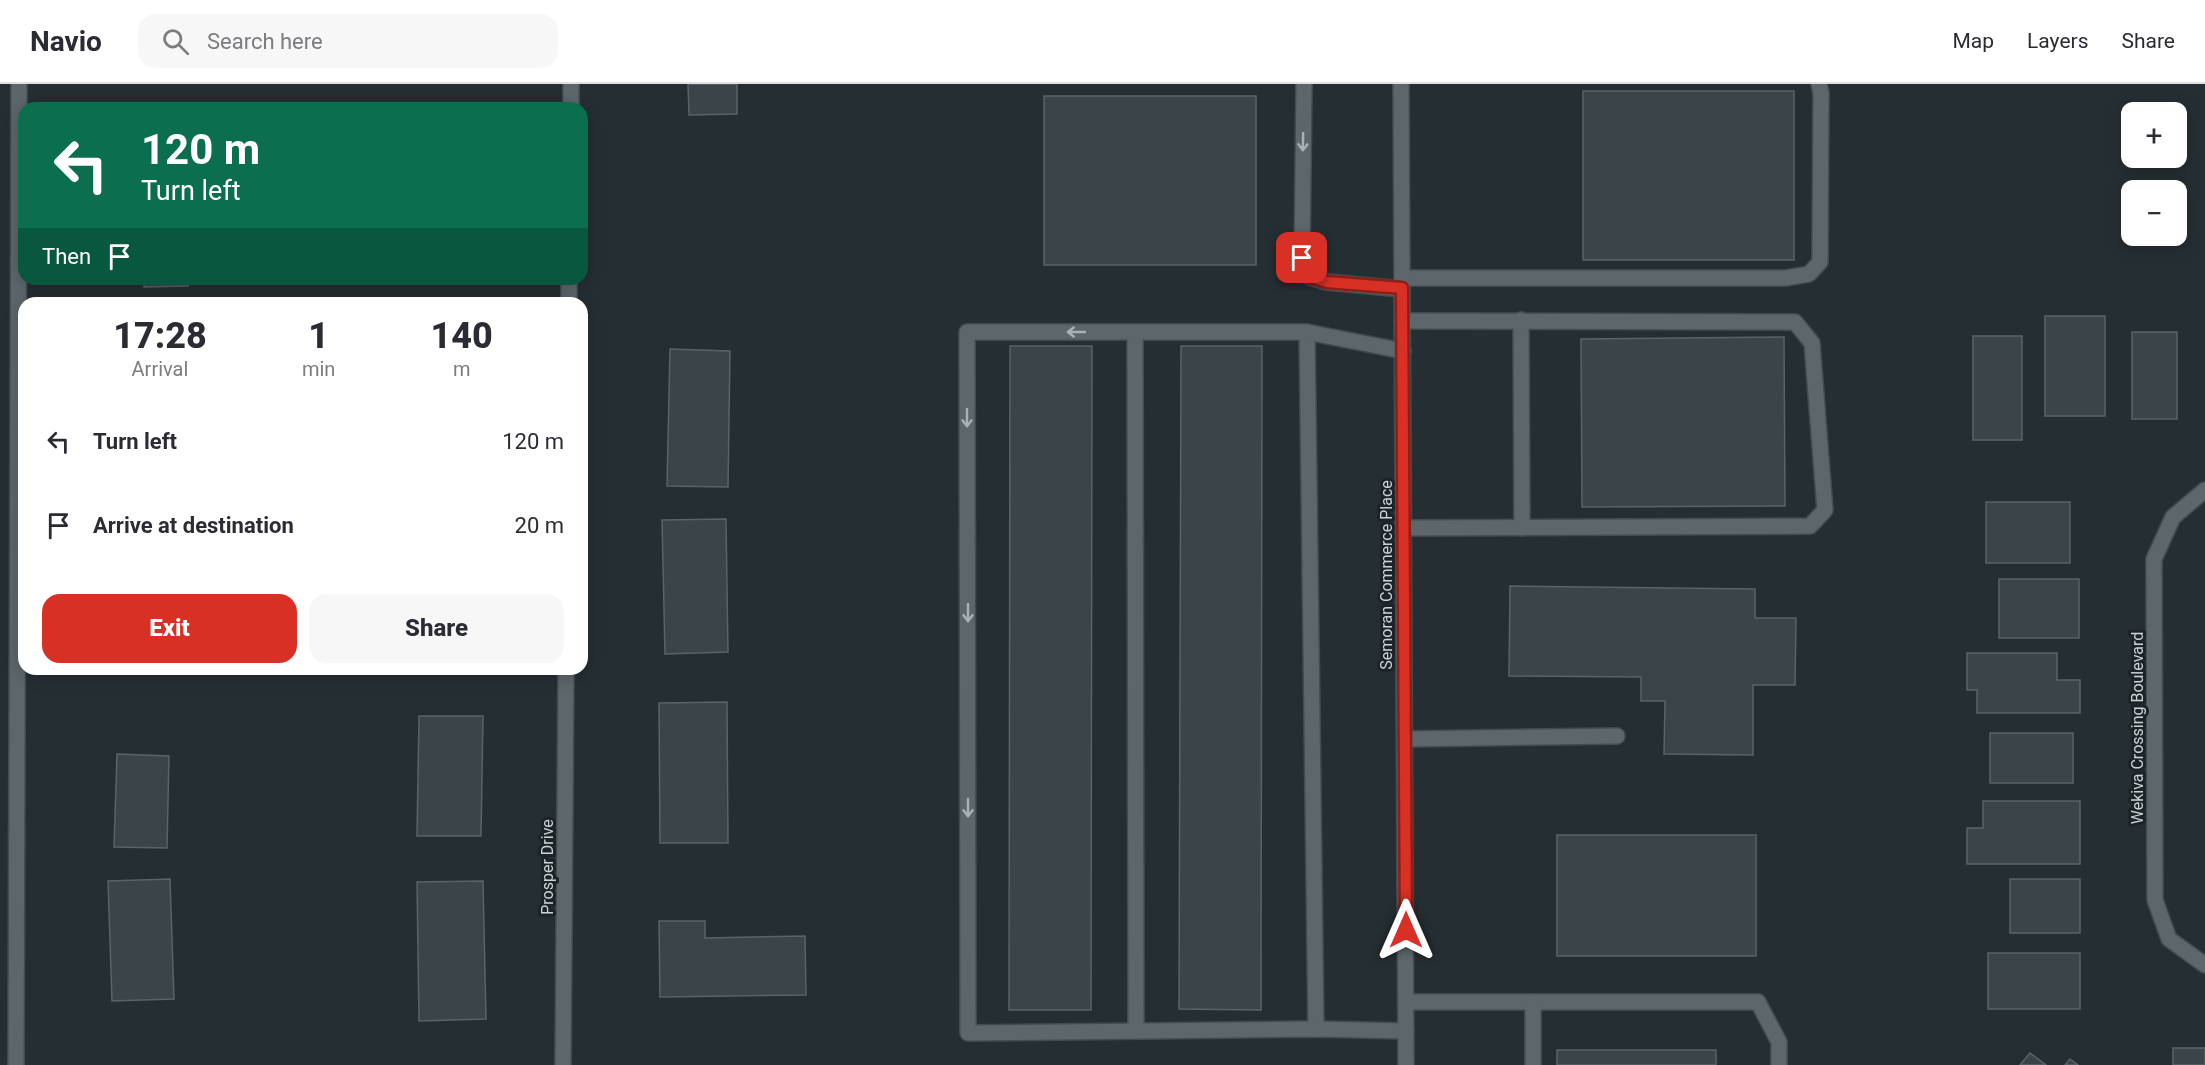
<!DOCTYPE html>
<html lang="en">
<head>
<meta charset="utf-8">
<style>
	:root { --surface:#fff; --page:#f7f7f7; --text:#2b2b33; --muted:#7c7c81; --line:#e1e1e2; --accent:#d93025 }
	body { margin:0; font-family:Roboto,sans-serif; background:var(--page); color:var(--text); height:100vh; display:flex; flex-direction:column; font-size:22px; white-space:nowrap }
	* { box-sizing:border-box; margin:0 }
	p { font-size:20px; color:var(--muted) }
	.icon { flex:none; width:33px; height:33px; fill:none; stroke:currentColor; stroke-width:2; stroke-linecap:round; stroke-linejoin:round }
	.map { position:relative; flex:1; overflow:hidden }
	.side { position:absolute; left:18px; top:213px; width:570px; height:378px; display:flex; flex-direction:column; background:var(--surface); border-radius:18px; box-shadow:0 3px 15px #0003 }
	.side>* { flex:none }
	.hud { position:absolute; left:18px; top:18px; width:570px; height:183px; border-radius:18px; box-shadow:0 3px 15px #0003; background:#0b6e4f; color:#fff; overflow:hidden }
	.tools { position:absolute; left:2121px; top:18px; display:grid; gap:12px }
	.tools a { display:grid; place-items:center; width:66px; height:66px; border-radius:12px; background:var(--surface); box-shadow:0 3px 15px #0003; font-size:30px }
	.pin { position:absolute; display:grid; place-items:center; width:51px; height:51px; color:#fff; margin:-26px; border-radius:12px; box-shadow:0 3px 9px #0006 }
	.me { position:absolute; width:66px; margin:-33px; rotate:0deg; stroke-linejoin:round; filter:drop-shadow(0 0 4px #0008) }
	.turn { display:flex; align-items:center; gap:21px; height:126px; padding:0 24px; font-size:27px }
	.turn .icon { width:78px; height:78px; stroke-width:2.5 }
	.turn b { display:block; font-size:42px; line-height:51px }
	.then { display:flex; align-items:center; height:57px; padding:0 24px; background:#0003; gap:12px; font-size:22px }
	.eta { display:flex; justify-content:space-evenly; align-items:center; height:102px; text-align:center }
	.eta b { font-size:36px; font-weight:800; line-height:42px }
	.cta { display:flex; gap:12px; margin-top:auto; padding:12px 24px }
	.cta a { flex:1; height:69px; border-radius:18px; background:var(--accent); color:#fff; font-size:24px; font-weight:800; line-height:69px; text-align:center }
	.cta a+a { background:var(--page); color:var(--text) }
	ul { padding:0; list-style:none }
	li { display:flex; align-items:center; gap:18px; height:84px; padding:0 24px }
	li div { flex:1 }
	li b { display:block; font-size:22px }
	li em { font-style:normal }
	header { display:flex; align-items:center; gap:36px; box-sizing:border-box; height:84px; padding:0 30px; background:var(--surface); border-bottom:2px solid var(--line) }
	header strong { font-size:28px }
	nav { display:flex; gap:33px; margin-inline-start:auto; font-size:21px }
	.search { width:420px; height:54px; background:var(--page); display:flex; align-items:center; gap:15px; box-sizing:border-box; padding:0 21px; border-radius:18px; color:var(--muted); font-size:22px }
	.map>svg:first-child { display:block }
</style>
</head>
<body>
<header>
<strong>Navio</strong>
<div class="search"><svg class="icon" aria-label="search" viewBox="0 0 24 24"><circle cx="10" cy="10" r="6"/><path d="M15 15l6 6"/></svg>Search here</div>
<nav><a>Map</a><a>Layers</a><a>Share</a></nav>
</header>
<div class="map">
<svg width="2205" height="981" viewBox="0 0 2205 981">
	<rect width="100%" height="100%" fill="#252e32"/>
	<g fill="#3b4449" stroke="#596368" stroke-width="1.5">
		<path d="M688 0H737V30L689 31Z"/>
		<rect x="1583" y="7" width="211" height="169"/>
		<rect x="1044" y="12" width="212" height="169"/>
		<path d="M144 195H188V202L144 203Z"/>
		<rect x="2045" y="232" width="60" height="100"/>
		<rect x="2132" y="248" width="45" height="87"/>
		<rect x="1973" y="252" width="49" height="104"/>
		<path d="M1784 253 1785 422 1582 423 1581 255Z"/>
		<path d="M1010 262H1092L1091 926H1009Z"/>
		<path d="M1181 262H1262L1261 926 1179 925Z"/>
		<path d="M670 265 730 267 728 403 667 402Z"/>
		<rect x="1986" y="418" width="84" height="61"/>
		<path d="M726 435 728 568 665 570 662 436Z"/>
		<rect x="1999" y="495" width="80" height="59"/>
		<path d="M1510 502 1755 505V534H1796L1795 601H1753V671L1664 670 1665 617H1641V593L1509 592Z"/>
		<path d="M1967 569H2057V596H2080V629H1977V606H1967Z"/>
		<path d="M727 618 728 759H660L659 619Z"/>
		<path d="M419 632H483L481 752H417Z"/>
		<rect x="1990" y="649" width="83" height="50"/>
		<path d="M117 670 169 672 167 764 114 763Z"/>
		<path d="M1983 717H2080V780H1967V744H1983Z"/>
		<rect x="1557" y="751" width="199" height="121"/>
		<path d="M170 795 174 915 112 917 108 797Z"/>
		<rect x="2010" y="795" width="70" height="54"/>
		<path d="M483 797 486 935 419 937 417 798Z"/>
		<path d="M659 837H705V854L805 852 806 911 660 913Z"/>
		<rect x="1988" y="869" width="92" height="56"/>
		<rect x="2173" y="964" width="32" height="17"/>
		<rect x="1557" y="966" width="159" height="15"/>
		<path d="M2030 969 2046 981H2020Z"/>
		<path d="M2070 975 2078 981H2065Z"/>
	</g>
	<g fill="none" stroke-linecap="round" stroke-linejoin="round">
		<g stroke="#434b4e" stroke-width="18">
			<g id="service">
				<path d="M1304 0 1302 174 1310 193 1327 198 1402 205"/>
				<path d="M1402 194H1786L1809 190 1820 178 1821 9 1819 0"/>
				<path d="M1521 236 1522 444"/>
				<path d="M1402 237 1795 238 1812 259 1825 426 1810 442 1404 444"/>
				<path d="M1307 248 1316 945"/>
				<path d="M1135 249 1136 947"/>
				<path d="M1403 267 1307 248H967L968 949 1316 945 1406 947"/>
				<path d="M1405 655 1617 652"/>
				<path d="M1406 918H1758L1779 958V981"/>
				<path d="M1533 981V918"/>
			</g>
		</g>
		<g stroke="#434b4e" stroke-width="18">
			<g id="minor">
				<path d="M1401 0 1406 981"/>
				<path d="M571 24V0"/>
				<path d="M569 219V195"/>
				<path d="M2205 406 2173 433 2154 475 2155 816 2169 855 2205 881"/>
				<path d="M16 981 19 0"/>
				<path d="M563 981 566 585"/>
			</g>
		</g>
		<use href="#service" stroke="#5c666b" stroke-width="15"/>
		<use href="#minor" stroke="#5c666b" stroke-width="15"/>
	</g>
	<defs><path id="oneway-shaft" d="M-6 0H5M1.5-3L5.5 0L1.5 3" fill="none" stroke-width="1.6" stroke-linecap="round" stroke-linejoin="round" transform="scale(1.5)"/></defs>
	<g stroke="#abb2b5">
		<use href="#oneway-shaft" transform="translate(1303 58) rotate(91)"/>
		<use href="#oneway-shaft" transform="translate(1076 248) rotate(-180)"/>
		<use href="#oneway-shaft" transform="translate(967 334) rotate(90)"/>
		<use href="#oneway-shaft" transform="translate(968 529) rotate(90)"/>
		<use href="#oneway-shaft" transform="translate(968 724) rotate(90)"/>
	</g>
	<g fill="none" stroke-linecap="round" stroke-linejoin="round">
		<g stroke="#8d1f18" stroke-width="15">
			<path id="route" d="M1302 174 1310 193 1327 198 1402 204 1406 846"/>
		</g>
		<use href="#route" stroke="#d93025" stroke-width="10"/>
	</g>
	<g text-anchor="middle" stroke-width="6" stroke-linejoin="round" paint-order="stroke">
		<g font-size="16" fill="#cdd2d5" stroke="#1c2428">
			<text transform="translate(1386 491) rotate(-90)" y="6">Semoran Commerce Place</text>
			<text transform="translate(2137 644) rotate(-90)" y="6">Wekiva Crossing Boulevard</text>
			<text transform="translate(547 783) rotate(-90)" y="6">Prosper Drive</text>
		</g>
	</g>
</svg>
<div class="tools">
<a>+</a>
<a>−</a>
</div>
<div class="pin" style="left:1302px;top:174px;background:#d93025"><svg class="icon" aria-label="arrive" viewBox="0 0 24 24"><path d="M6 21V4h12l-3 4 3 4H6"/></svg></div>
<svg class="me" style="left:1406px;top:846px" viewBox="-20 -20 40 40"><path d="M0-17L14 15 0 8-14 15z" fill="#d93025" stroke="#fff" stroke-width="4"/></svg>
<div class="hud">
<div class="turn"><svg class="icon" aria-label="left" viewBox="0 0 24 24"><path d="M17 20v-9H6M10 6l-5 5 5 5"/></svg><div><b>120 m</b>Turn left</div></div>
<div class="then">Then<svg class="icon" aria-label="arrive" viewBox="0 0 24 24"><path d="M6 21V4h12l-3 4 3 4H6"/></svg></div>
</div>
<section class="side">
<div class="eta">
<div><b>17:28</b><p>Arrival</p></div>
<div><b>1</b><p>min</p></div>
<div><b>140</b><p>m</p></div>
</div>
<ul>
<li><svg class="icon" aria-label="left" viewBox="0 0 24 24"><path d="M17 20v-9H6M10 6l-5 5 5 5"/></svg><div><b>Turn left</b></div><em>120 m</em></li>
<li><svg class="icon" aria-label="arrive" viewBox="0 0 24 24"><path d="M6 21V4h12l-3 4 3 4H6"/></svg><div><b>Arrive at destination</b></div><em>20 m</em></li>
</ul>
<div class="cta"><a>Exit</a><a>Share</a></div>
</section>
</div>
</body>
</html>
